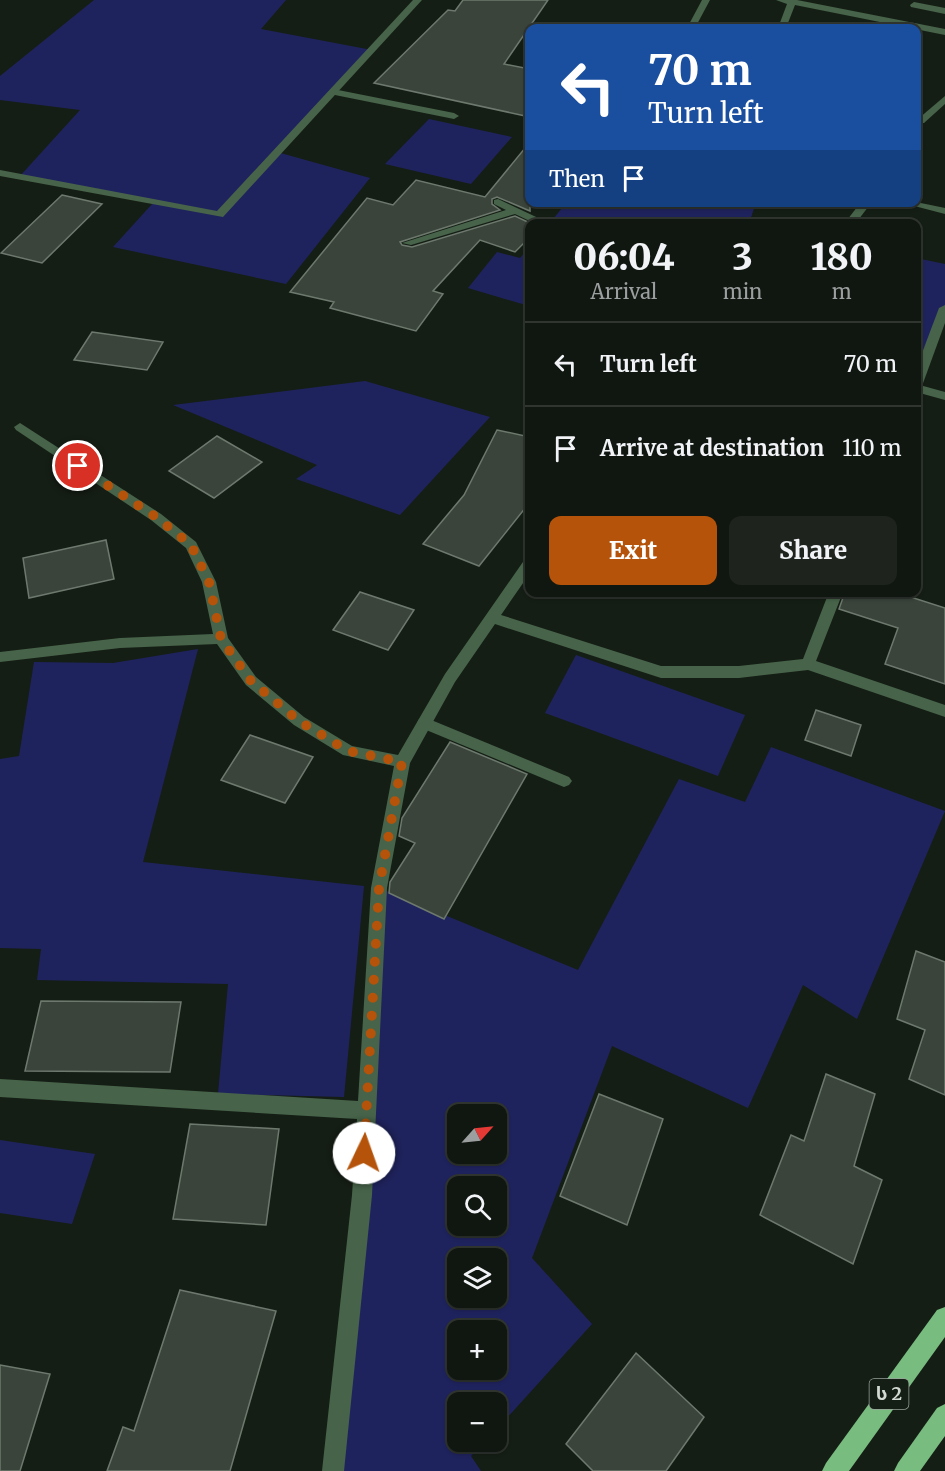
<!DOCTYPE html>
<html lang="en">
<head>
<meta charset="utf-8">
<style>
	:root { --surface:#101610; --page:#1e231e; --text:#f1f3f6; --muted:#9c9f9f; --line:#303530; --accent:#b45309 }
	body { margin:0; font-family:Merriweather,"Noto Sans Georgian",serif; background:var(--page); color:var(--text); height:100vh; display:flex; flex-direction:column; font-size:22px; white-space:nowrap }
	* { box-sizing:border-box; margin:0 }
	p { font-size:20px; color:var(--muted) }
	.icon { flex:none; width:33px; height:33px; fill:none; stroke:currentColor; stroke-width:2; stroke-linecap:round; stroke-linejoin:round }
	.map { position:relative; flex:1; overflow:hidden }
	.panel { position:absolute; left:525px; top:219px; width:396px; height:378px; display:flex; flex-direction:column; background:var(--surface); border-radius:12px; box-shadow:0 2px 4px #0004,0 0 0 2px var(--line) }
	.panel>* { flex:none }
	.top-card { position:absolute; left:525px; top:24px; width:396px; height:183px; border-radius:12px; box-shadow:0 2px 4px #0004,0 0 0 2px var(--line); background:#1a4fa0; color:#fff; overflow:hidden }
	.needle { width:39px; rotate:63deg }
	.buttons { position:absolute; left:447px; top:1104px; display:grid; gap:12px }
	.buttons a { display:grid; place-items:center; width:60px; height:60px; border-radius:12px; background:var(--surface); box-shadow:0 2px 4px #0004,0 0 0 2px var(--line); font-size:30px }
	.pin { position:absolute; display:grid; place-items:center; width:51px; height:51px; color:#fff; margin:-26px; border:3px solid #fff; border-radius:50%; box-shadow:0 2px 6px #0007 }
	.me { position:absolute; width:66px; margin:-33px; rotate:3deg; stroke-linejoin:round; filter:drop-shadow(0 0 4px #0008) }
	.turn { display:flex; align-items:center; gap:21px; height:126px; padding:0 24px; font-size:27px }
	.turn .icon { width:78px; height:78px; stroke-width:2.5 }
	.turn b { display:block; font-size:42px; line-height:51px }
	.then { display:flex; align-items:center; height:57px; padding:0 24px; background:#0003; gap:12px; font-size:22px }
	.eta { display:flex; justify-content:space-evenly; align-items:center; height:102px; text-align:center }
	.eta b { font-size:36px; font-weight:800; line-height:42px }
	.action { display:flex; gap:12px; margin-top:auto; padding:12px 24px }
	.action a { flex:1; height:69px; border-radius:12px; background:var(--accent); color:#fff; font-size:24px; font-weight:800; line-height:69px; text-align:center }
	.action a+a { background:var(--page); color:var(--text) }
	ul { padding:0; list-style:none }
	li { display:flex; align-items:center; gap:18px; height:84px; padding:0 24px; border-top:2px solid var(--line) }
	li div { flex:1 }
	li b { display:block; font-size:22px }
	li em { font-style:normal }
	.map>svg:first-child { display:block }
</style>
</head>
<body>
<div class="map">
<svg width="945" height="1471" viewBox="0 0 945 1471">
	<rect width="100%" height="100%" fill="#151e15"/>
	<g fill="#1f235d" fill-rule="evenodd">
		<path d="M94 0H286L261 29 372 50 277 152 370 178 286 284 113 247 153 203 20 176 80 110 0 100V76Z"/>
		<path d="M429 119 512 137 471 184 385 164Z"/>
		<path d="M566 203V202L756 203 749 223H550Z"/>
		<path d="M529 247V306L468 288 497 252 520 258Z"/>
		<path d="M916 258 945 264V308L916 386Z"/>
		<path d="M365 381 490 417 400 515 296 479 317 465 173 405Z"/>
		<path d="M198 649 143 862 364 886 344 1097 218 1094 228 984 37 980 41 949 0 948V759L19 756 34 662 113 663Z"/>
		<path d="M576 655 745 715 718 776 545 713Z"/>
		<path d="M771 747 945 811 857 1019 803 985 748 1108 612 1046 532 1258 592 1324 497 1429 496 1402H458V1442H485L471 1456 481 1471H334L379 888 578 970 679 779 745 802ZM458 1114H496V1154H458ZM458 1186H496V1226H458ZM458 1258H496V1298H458ZM458 1330H496V1370H458Z"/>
		<path d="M0 1140 95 1154 72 1224 0 1213Z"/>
	</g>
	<g fill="#3a443b" stroke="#6e796e" stroke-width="1.5">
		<path d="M463 0H548L504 64 530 69V117L374 83 448 10 455 11Z"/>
		<path d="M530 142V211L497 197 492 199V204L500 210 400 242 402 245 412 247 515 216 530 223V237L515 252 480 240 433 291 443 294 416 331 330 308 334 302 290 292 367 198 393 205 416 180 485 197Z"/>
		<path d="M62 195 102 204 42 263 1 253Z"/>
		<path d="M92 332 163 342 147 370 74 360Z"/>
		<path d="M497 430 530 437V502L479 566 423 544 464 495Z"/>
		<path d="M217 436 262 462 214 498 169 471Z"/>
		<path d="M106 540 114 579 29 598 23 558Z"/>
		<path d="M360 592 414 610 388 650 333 630Z"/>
		<path d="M845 592H895L945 608V684L885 664 898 628 839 609Z"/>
		<path d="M816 710 861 725 851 756 805 740Z"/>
		<path d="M250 735 313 757 285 803 221 780Z"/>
		<path d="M450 742 527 774 444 919 389 893 390 882 415 843 399 836 402 818Z"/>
		<path d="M916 951 945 962V1095L909 1079 925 1030 897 1019Z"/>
		<path d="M41 1001 181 1002 170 1072 25 1071Z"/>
		<path d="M826 1074 875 1094 854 1166 882 1180 853 1264 760 1215 791 1135 804 1141Z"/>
		<path d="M599 1094 663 1119 627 1225 560 1196Z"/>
		<path d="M190 1124 279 1129 266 1225 173 1219Z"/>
		<path d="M180 1290 276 1311 230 1471H107L123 1427 134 1431Z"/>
		<path d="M636 1353 704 1417 666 1471H593L566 1444Z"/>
		<path d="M0 1365 50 1374 20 1471H0Z"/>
	</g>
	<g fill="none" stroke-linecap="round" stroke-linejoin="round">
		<g fill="#47644a" fill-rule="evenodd">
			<path d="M702 0H710L695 28H687Z"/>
			<path d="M914 2 945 8V14L911 7 910 5Z"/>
			<path d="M333 89 454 113 459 116 454 119 330 94 328 92Z"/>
			<path d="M945 96V104L924 123H918V119Z"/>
			<path d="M498 199 551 224H536L515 214 411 245 402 243 506 210 494 204V200Z"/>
			<path d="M916 384 945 392V400L916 392Z"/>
			<path d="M424 717 569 777 572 781 569 785 564 787 559 785 419 727 417 723 419 719Z"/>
		</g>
		<g fill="#47644a" fill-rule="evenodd">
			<path d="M413 0H422L223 217 0 176V170L217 211Z"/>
			<path d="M776 0H797L945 29V35L795 5 786 28H778L787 4Z"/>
			<path d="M861 202H872L855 224H844Z"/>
			<path d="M899 202H916L945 208V214Z"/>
			<path d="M945 305V323L922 386 916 390V369L939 308Z"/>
			<path d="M20 423 161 514 196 542 216 582 228 638 256 677 304 717 352 746 398 755 445 674 525 559 530 557V573L501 615 661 666H739L803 659 829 592H843L816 661 945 705V717L808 670 739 678H661L495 624 455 682 410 763 387 888 372 1195 344 1471H322L352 1195 357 1119 0 1097V1079L358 1101 371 888 394 766 343 755 294 725 246 685 217 644 120 648 0 662V652L120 638 213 634 202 582 186 548 151 520 16 430 14 427Z"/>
		</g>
		<g fill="#78bc80" fill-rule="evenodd">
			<path d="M945 1307V1337L849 1471H822L826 1463 937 1310Z"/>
			<path d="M945 1404V1436L920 1471H894L898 1463 937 1408Z"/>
		</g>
	</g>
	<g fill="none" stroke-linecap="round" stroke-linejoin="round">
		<path stroke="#b45309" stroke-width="10" stroke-dasharray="0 18" d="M78 466 156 517 191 545 209 582 221 639 251 681 299 721 348 751 402 762 379 888 364 1153"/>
	</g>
	<g text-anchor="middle" stroke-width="6" stroke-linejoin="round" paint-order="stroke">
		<rect fill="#151e15" stroke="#99a19a" stroke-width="1.5" x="869.5" y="1379" width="39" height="30" rx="4.5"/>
		<g font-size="18" font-weight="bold" fill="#d2d9d3">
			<text x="889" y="1400">ს 2</text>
		</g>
	</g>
</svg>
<div class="buttons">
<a><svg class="needle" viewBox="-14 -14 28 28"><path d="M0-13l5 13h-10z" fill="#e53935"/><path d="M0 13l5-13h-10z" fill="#9c9f9f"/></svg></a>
<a><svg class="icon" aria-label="search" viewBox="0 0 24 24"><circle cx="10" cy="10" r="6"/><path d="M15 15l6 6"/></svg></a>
<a><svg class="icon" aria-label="layers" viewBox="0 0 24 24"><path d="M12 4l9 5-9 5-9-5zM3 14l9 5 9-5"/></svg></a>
<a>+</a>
<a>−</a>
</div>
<div class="pin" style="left:78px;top:466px;background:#d93025"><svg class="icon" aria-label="arrive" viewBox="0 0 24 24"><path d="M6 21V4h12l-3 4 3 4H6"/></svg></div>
<svg class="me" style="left:364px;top:1153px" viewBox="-20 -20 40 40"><circle r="19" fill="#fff"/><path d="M0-13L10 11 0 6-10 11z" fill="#b45309"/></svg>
<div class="top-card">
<div class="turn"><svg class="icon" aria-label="left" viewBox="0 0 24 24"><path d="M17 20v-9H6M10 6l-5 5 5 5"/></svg><div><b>70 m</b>Turn left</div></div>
<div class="then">Then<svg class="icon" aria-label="arrive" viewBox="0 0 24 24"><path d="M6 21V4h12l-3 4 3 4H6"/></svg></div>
</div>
<section class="panel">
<div class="eta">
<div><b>06:04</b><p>Arrival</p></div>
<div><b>3</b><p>min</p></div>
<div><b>180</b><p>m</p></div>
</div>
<ul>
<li><svg class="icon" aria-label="left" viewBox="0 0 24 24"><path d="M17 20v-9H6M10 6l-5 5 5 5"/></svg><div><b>Turn left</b></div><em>70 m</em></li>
<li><svg class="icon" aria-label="arrive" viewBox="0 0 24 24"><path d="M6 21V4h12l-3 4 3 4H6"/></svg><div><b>Arrive at destination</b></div><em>110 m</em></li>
</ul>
<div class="action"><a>Exit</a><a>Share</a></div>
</section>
</div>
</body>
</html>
